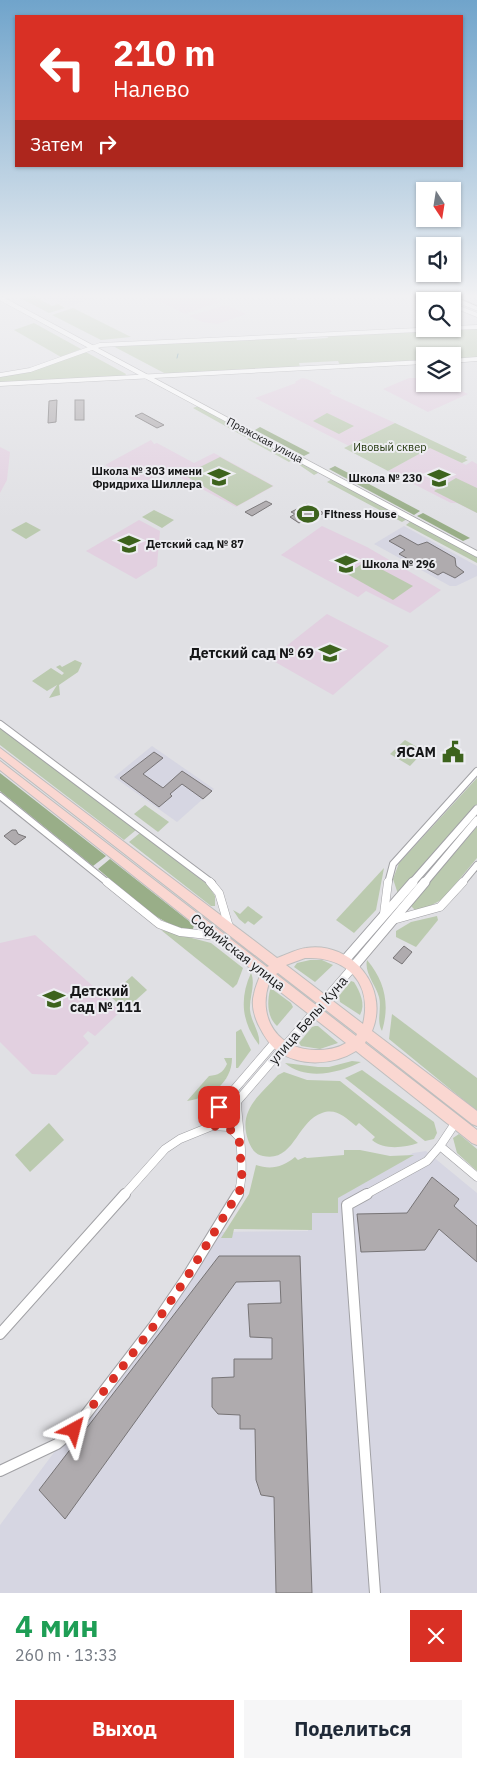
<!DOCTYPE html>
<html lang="ru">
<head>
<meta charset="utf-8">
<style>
	:root { --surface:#fff; --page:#f6f6f7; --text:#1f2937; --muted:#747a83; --accent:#d93025 }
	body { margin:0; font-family:"IBM Plex Sans",sans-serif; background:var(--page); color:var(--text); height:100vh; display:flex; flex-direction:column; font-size:19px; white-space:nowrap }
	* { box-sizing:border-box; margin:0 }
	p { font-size:16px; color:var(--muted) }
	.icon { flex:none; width:28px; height:28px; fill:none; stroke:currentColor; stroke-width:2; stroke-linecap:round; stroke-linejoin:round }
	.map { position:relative; height:1593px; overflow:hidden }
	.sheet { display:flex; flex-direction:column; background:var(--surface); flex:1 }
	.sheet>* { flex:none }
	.hud { position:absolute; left:15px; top:15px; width:448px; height:152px; border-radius:0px; box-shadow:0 1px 4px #0004; background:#d93025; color:#fff; overflow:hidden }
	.needle { width:32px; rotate:168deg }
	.fabs { position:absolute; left:416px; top:182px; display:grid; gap:10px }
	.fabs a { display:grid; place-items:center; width:45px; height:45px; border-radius:0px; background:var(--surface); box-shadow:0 1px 4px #0004; font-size:25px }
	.pin { position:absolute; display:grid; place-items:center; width:42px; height:42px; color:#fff; margin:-21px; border-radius:10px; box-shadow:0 2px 8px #0006 }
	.me { position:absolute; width:55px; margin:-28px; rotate:38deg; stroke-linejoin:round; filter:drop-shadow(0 0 4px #0008) }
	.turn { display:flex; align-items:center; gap:18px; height:105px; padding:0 15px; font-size:22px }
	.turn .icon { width:65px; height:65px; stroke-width:2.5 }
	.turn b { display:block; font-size:35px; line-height:42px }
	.then { display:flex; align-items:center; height:48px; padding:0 15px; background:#0003; gap:10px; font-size:19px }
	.round { display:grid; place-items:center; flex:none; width:52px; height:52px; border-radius:0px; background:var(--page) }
	.head { display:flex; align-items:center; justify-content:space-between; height:85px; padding:0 15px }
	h1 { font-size:30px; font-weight:800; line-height:38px; color:#1e9e55 }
	.action { display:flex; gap:10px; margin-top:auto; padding:10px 15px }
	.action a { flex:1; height:58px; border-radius:0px; background:var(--accent); color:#fff; font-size:20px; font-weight:800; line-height:58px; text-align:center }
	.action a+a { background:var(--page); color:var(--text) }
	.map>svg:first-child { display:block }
</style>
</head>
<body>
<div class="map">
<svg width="477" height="1593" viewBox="0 0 477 1593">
	<rect width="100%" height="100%" fill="#e0e0e4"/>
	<g fill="#d6d6e2">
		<path d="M46 296H85L91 299 67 307Z"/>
		<path d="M404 526 477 566V576L456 586H450L374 544Z"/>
		<path d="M152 746 214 789 177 822 114 777Z"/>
		<path d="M426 1151 477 1193V1593H0V1525L218 1232 308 1231V1209L335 1200 344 1192 413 1153Z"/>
	</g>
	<g fill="#e2d0e0">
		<path d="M142 296H205L209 299 213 297 219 302 185 314 159 301Z"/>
		<path d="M226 305 246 314 218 324 202 322 189 316Z"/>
		<path d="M302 378 307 379 332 391 329 393 395 423 349 446 255 398 296 383 295 382Z"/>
		<path d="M409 378H425V384H446L468 394 428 412 383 389Z"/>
		<path d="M151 440 154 444 157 443 194 463 214 453 274 486 236 507 166 470 141 484 105 465Z"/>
		<path d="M0 447 10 452 7 480 0 493Z"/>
		<path d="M430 447 466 465 472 461 477 464V513L457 503H451L388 471Z"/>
		<path d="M139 520 160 531 157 566 136 579 86 551Z"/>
		<path d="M322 526 367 547 441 590 410 613 366 591 358 597 281 555Z"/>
		<path d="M327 614 389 646 333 695 270 659Z"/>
		<path d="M35 935 121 1011 95 1036 88 1031 83 1036 89 1043 56 1075 32 1074 0 1042V943Z"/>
	</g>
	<g fill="#bbcaaf">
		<path d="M29 296H34L52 306 58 304 65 308 49 313 22 299Z"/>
		<path d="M73 308 131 337 101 340 52 315Z"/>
		<path d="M34 323 81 349 61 357 14 330Z"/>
		<path d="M477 328V358L453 360 452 356H425V361L340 365 338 361 299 363 300 367 166 374 111 345 296 337 297 340 328 338 327 335Z"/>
		<path d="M84 351 126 374 125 376 0 383V376L9 375Z"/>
		<path d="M198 406 250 435 245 437 193 408Z"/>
		<path d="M327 413 354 426 339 434 313 421Z"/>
		<path d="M395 423 467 457 465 459 468 460 462 463 430 448 388 471 344 448Z"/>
		<path d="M253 436 318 471 317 472 318 473 314 475 292 460 289 462 247 439Z"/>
		<path d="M220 457 273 486 237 506 184 475Z"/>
		<path d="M456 478 477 488V513L434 491Z"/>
		<path d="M332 479 407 519 402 522 327 482Z"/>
		<path d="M154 510 174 520 162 528 142 517Z"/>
		<path d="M411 521 477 556V563L406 525Z"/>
		<path d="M26 522 41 530 26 539 11 530Z"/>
		<path d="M366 561 413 586 393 600 347 574Z"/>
		<path d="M75 660 82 663 78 672 59 685 60 695 49 698 57 685 47 691 32 681 51 668 62 675 64 673 56 667 60 665 62 667Z"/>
		<path d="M0 728 136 830 124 840 0 745Z"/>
		<path d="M405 740 424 751 410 766 390 754Z"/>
		<path d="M477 778V804L398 894 393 879 399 863Z"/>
		<path d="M145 805 169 822 158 832 134 814Z"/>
		<path d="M477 827V858L443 899 430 906 415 910 410 905Z"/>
		<path d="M140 833 208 885 215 896V906H211L129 842Z"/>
		<path d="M384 868 376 910 354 933 336 920Z"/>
		<path d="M248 906 263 917 254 925 248 921 245 924 239 919 233 910 240 914Z"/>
		<path d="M437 916 438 920 416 947 396 937V931L411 922Z"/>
		<path d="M161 930 211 943 243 968 237 984 233 988Z"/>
		<path d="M310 960H322L333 965 315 982 294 967 297 963Z"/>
		<path d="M367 960C385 981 390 1005 382 1031 376 1021 382 1008 379 997 376 985 364 973 367 960Z"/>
		<path d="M251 973C256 984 249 998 250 1010 251 1022 261 1033 259 1045 242 1023 239 999 251 973Z"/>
		<path d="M132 976 147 990 125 1010 110 996Z"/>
		<path d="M351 981 354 982C360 992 366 1004 360 1015L340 1002 339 996Z"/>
		<path d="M272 989 291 1003 293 1007 277 1026C267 1017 267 1002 270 990Z"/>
		<path d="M392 1014 477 1078V1111L389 1039Z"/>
		<path d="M315 1026H318L338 1043 320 1049 301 1046 299 1043 312 1027Z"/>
		<path d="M241 1029 251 1050 238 1068H236V1032Z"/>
		<path d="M224 1058H232C232 1083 210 1098 187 1101L209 1076C218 1075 223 1073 227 1064Z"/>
		<path d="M352 1061 361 1062C339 1073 306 1081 285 1063L318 1067H329Z"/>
		<path d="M362 1070 434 1122 437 1133 434 1139 425 1141 345 1078Z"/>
		<path d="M284 1072 307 1080 340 1081 418 1143C404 1148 383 1150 372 1140L375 1137 359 1123 356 1126C345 1117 336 1108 322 1113 297 1121 294 1163 263 1156 255 1155 251 1148 248 1140 238 1110 259 1096 278 1075Z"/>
		<path d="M49 1123 64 1140 30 1172 15 1155Z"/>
		<path d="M459 1134 477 1149V1171L457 1153 453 1138Z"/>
		<path d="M344 1150H360L390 1156 414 1155 338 1198V1213H312V1230L234 1229 232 1238H221L249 1194 256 1165C271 1170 283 1167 295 1157L298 1160 305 1157 307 1158 344 1155Z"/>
	</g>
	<g fill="#99ae88">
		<path d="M260 427 310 453 304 456 255 430Z"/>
		<path d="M335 466 420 511 414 515 329 469Z"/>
		<path d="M423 513 470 538 463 541 417 516Z"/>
		<path d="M0 773 106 856 93 866 0 791Z"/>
		<path d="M110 859 194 925 193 929C164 932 120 887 98 869Z"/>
	</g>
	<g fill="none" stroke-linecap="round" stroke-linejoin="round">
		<path stroke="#5c8c9f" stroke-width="1" d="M177 358 178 354"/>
	</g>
	<g fill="#afabae" stroke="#777476">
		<path d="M57 400 56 422 48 423 49 401Z"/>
		<rect x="75" y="400" width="9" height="20"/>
		<path d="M142 413 164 425 157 428 135 416Z"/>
		<path d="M266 501 272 504 252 516 245 512Z"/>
		<path d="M307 504 324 513 308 522 304 520 299 523 290 517 295 514 291 512Z"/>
		<path d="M400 535 418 545 427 542 455 558 456 566 464 572 455 578 443 572 438 575 399 554 405 550 389 541Z"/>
		<path d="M154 752 163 758 143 774 163 788 182 771 212 791 203 799 182 784 170 794 172 796 159 807 120 778Z"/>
		<path d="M12 830H16L18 834 26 837 15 845 4 836Z"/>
		<path d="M404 946 412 952 402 964 393 958Z"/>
		<path d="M432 1177 459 1199 454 1206 477 1226V1262L439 1229 425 1250 361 1252 357 1214 407 1213Z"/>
		<path d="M219 1256H300L312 1593H276L274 1497 261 1495 256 1480 255 1429H240V1415L218 1414 212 1407V1378L234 1377V1359H272V1338L250 1337 248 1304 281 1303 280 1281 236 1282 65 1519 39 1490Z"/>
	</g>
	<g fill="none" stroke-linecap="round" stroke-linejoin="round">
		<g stroke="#a1a1a5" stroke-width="5">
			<g id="minor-far3">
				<path d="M431 296 443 301"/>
				<path d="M452 305 477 315"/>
				<path d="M452 328 477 327"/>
				<path d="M452 361 477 359"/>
				<path d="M0 375 30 370 100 345 439 329"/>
				<path d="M0 384 425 362"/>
			</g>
		</g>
		<g stroke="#a1a1a5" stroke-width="8">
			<g id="minor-far2">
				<path d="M0 724 212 883"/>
				<path d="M0 796 108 883"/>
				<path d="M388 883 393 864 477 771"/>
				<path d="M462 883 477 865"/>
			</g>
		</g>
		<g stroke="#a1a1a5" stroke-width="9">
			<g id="minor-far1">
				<path d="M107 882 159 924 180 932 217 936"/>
				<path d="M210 882 219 893 229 927"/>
				<path d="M384 914 388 882"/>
				<path d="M393 920 440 907 463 882"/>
				<path d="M456 1122 440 1146 477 1177"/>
				<path d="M212 1126 229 1127 239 1137"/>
				<path d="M205 1128 219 1107 275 1042"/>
				<path d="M124 1195 165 1149 180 1139 212 1126 228 1112 354 966"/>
				<path d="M237 1195C247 1178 238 1125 237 1104"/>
				<path d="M365 1195 427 1161 440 1146"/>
			</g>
		</g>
		<g stroke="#a1a1a5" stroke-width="12">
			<g id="minor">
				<path d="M367 1194 347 1205 375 1593"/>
				<path d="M0 1334 125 1194"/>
				<path d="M0 1471 57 1444 74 1430 153 1327 187 1277 238 1194"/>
			</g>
		</g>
		<g stroke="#a1a1a5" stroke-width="5.5">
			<path id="tertiary-far3" d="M0 298 278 447"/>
		</g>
		<g stroke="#a1a1a5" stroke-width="7">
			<path id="tertiary-far2" d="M275 446 477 554"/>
		</g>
		<g stroke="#a1a1a5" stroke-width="9">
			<g id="tertiary-far1">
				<path d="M412 883 477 809"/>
				<path d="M424 883 477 820"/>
			</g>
		</g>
		<g stroke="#a1a1a5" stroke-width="11">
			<g id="tertiary">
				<path d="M345 960 413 882"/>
				<path d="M354 966 425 882"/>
			</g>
		</g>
		<g stroke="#a1a1a5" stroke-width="6">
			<path id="secondary" d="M448 296 477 308"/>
		</g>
		<g stroke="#bebebe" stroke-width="2">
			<path id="primary" d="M0 748 277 958C286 955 297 949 306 948 352 941 390 988 372 1031L477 1111V1126L472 1124 366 1041 365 1043 477 1130V1145L472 1143 356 1051C334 1065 301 1067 279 1052 269 1045 263 1034 258 1024 254 1015 251 1004 254 994 255 988 258 981 260 976L0 770V761L267 967 269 966 0 757ZM305 958C346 956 373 982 363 1024L286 965ZM278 973 357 1034 356 1036 276 974ZM269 983 346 1043C336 1049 327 1050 316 1050 278 1050 257 1018 269 983Z"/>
		</g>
		<use href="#minor-far3" stroke="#fff" stroke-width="4"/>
		<use href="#minor-far2" stroke="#fff" stroke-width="6"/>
		<use href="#minor-far1" stroke="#fff" stroke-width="8"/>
		<use href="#minor" stroke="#fff" stroke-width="10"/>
		<use href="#tertiary-far3" stroke="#fff" stroke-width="4.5"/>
		<use href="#tertiary-far2" stroke="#fff" stroke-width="5.5"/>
		<use href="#tertiary-far1" stroke="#fff" stroke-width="7"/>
		<use href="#tertiary" stroke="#fff" stroke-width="9"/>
		<use href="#secondary" stroke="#fff" stroke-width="5"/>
		<use href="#primary" fill="#fad7d1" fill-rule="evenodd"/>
		<path stroke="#636365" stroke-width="1" d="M454 296 477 306"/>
	</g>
	<linearGradient id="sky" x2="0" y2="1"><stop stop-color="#70a4cb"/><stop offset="0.57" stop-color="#f1f1f3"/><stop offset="1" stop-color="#f1f1f3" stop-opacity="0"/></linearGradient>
	<rect width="477" height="519" fill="url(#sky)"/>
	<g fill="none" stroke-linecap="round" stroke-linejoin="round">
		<path stroke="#d93025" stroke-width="9" stroke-dasharray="0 16.2" d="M74 1430 153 1327 187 1277 240 1190 242 1178 239 1137C229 1126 219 1124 205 1128L219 1107"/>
	</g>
	<defs>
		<g id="school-bare" transform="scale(1.725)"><path d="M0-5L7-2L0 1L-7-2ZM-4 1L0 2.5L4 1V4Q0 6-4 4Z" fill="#3d631d" stroke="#ededf1" stroke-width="2.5" paint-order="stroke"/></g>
		<g id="stadium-bare" transform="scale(1.725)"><path d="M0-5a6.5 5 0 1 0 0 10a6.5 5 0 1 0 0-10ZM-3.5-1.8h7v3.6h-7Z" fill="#3d631d" stroke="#ededf1" stroke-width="2.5" paint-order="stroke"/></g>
		<g id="civic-bare" transform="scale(1.725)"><path d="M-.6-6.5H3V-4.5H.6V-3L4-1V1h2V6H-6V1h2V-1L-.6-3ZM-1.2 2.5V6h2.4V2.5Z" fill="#3d631d" stroke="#ededf1" stroke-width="2.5" paint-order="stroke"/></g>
	</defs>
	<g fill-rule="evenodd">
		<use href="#school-bare" x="219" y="477"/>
		<use href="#school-bare" x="439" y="478"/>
		<use href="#stadium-bare" x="308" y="514"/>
		<use href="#school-bare" x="129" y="544"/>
		<use href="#school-bare" x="346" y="564"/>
		<use href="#school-bare" x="330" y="653"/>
		<use href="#civic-bare" x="453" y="752"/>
		<use href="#school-bare" x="54" y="999"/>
	</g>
	<g text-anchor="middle" stroke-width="4" stroke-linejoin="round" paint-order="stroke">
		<g font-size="11" fill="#161718" stroke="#ededf1">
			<text transform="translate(265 440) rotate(28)" y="4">Пражская улица</text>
		</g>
		<g font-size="11" fill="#21360b" stroke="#ededf1">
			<text x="390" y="451">Ивовый сквер</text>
		</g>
		<g font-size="11" font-weight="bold" fill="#161718" stroke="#ededf1" text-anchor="start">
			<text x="202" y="475" text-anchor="end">Школа № 303 имени<tspan x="202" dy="13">Фридриха Шиллера</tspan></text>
			<text x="422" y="482" text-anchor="end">Школа № 230</text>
			<text x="324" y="518">Fitness House</text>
			<text x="146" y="548">Детский сад № 87</text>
			<text x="362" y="568">Школа № 296</text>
		</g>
		<g font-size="14" font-weight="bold" fill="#161718" stroke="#ededf1" text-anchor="end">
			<text x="314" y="658">Детский сад № 69</text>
			<text x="436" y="757">ЯСАМ</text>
			<text x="70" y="996" text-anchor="start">Детский<tspan x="70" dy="16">сад № 111</tspan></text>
		</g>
		<g font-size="14" fill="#161718" stroke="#ededf1">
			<text transform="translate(238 952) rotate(38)" y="5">Софийская улица</text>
			<text transform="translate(308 1020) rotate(-49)" y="5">улица Белы Куна</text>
		</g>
	</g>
</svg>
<div class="fabs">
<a><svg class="needle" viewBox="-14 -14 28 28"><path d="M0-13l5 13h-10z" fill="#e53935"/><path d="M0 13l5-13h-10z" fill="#747a83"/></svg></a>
<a><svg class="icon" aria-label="sound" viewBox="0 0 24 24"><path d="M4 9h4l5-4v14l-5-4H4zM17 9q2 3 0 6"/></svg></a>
<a><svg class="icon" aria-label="search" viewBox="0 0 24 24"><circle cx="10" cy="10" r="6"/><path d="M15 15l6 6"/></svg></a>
<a><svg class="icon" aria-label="layers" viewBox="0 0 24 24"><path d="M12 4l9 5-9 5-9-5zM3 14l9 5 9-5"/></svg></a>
</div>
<div class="pin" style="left:219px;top:1107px;background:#d93025"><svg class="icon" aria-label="arrive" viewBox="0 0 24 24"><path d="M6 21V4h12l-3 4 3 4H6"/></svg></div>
<svg class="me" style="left:74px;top:1430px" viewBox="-20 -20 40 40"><path d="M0-17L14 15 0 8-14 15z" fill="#d93025" stroke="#fff" stroke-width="4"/></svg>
<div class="hud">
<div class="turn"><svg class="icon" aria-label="left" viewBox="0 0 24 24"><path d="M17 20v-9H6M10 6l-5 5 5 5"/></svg><div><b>210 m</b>Налево</div></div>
<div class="then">Затем<svg class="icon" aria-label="right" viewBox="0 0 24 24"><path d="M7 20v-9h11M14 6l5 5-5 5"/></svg></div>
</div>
</div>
<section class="sheet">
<div class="head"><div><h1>4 мин</h1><p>260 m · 13:33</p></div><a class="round" style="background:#d93025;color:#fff"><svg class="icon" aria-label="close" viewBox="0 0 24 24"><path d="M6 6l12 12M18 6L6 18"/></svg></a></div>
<div class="action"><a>Выход</a><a>Поделиться</a></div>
</section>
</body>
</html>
